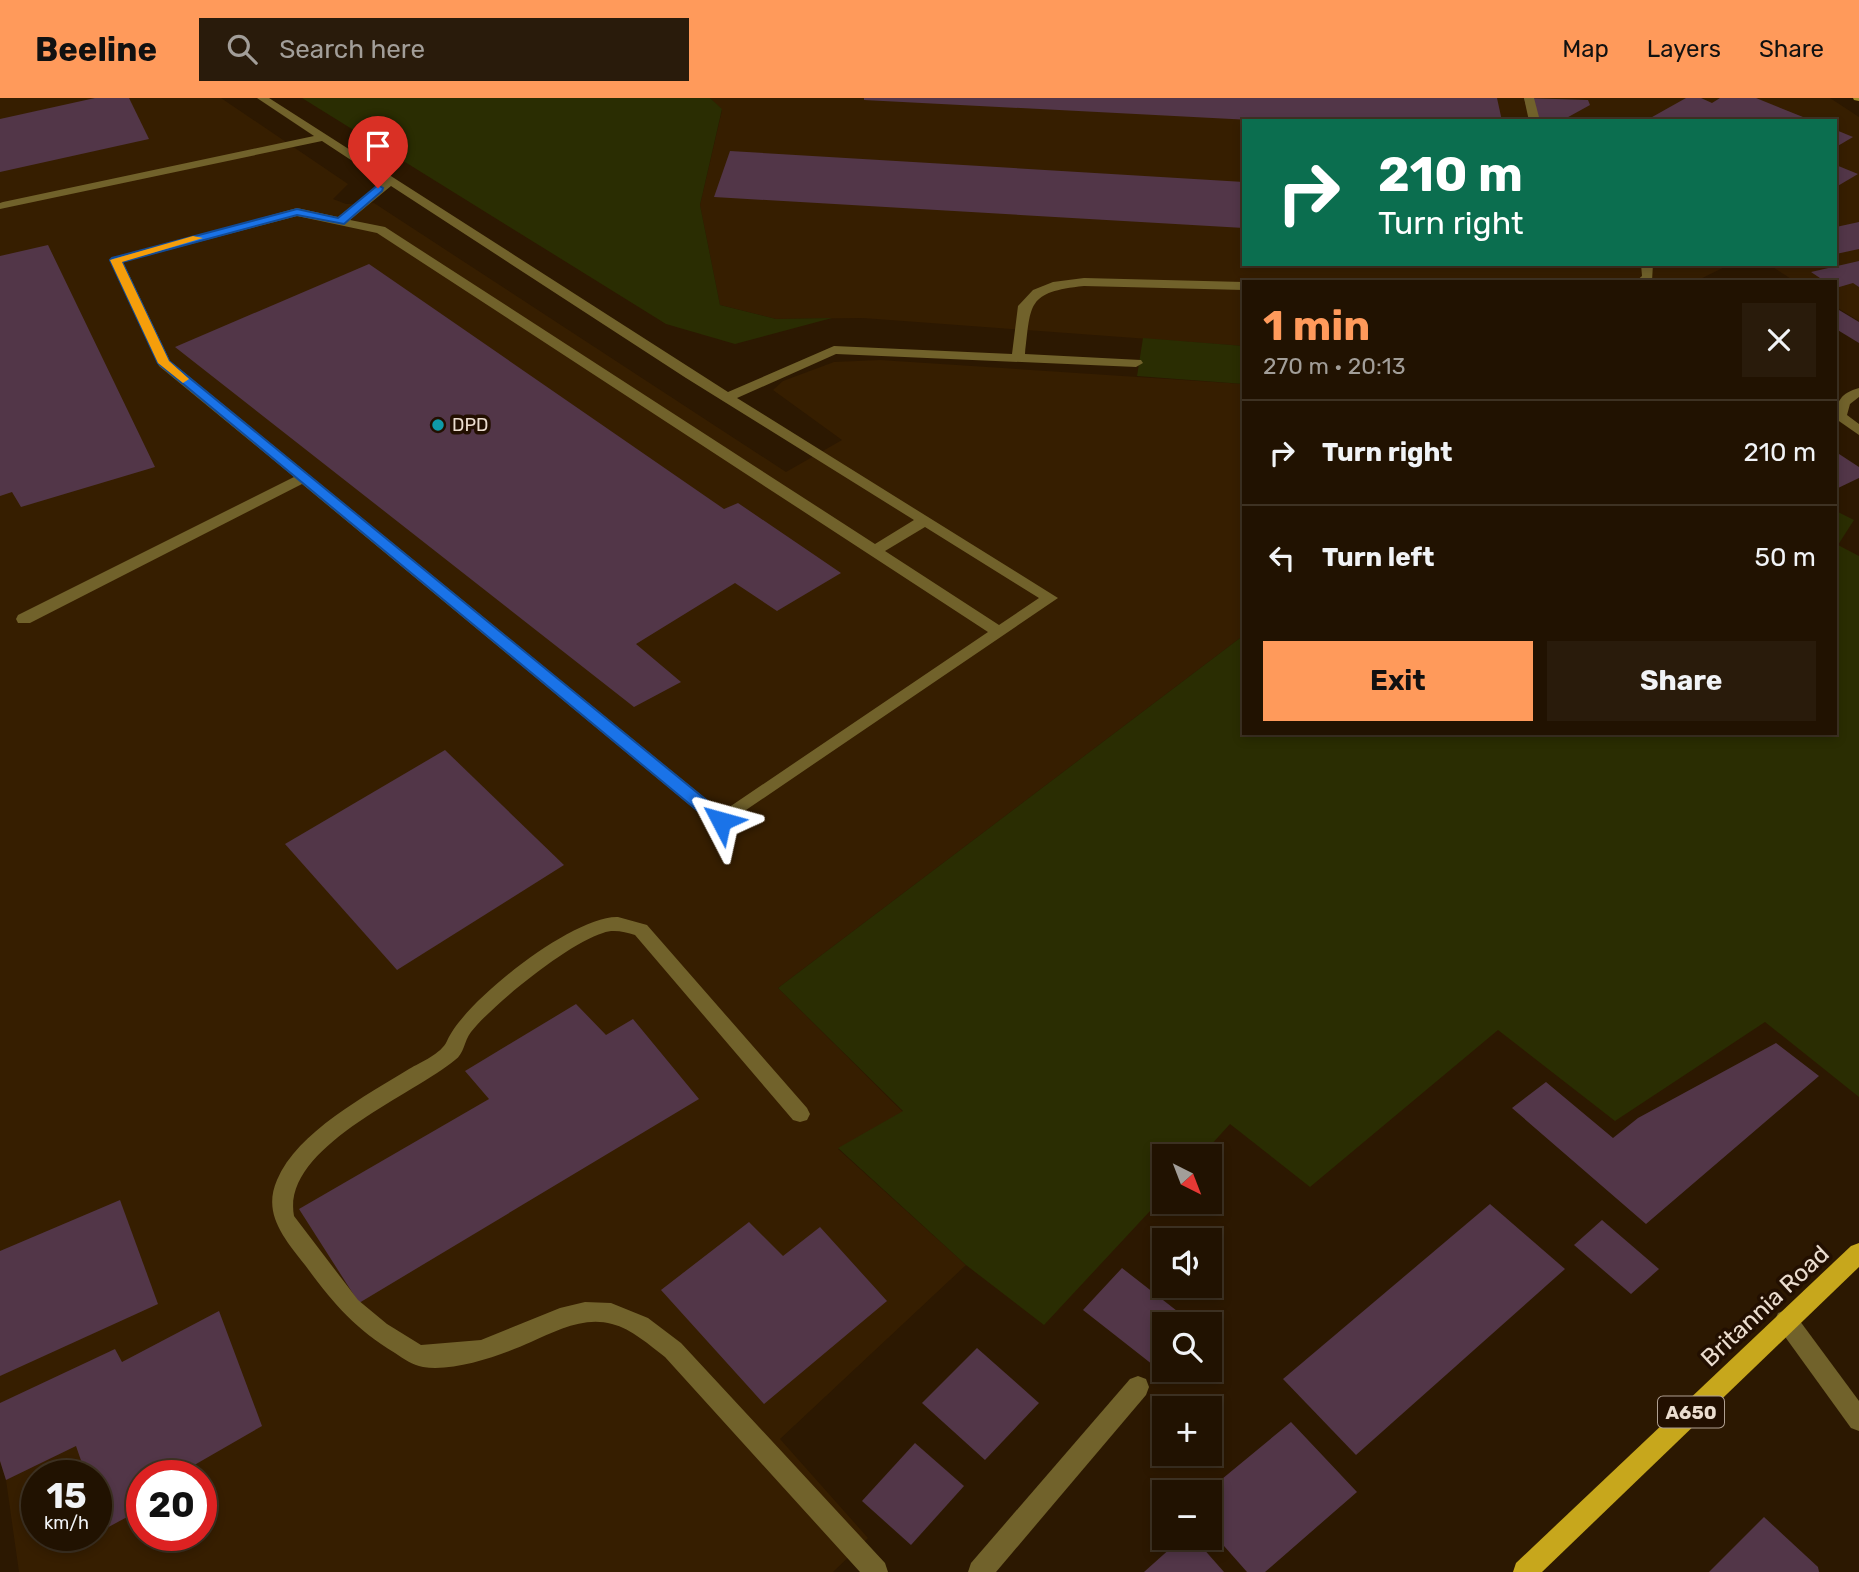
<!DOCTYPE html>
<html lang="en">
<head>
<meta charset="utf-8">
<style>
	:root { --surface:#211201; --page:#291b0b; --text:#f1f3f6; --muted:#a29e99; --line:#3e3223; --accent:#ff9a5b }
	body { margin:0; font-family:Rubik,sans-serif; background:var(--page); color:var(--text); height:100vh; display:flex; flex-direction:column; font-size:26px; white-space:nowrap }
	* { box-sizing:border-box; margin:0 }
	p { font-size:23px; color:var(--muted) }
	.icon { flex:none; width:38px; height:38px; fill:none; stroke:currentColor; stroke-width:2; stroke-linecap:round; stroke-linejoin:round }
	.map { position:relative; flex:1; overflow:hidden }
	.side { position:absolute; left:1242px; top:182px; width:595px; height:455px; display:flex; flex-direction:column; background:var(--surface); border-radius:0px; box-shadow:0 4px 10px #0003,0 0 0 2px var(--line) }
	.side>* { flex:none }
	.banner { position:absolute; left:1242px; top:21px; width:595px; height:147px; border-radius:0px; box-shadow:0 4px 10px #0003,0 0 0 2px var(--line); background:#0b6e4f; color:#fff; overflow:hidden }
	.needle { width:46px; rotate:138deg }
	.fabs { position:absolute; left:1152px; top:1046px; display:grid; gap:14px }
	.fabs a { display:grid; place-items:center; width:70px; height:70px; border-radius:0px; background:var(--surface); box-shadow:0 4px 10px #0003,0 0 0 2px var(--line); font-size:35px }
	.speed { position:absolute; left:21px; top:1362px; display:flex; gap:14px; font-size:35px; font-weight:700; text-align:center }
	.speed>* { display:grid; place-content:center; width:91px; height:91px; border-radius:50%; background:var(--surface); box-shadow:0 4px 10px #0003,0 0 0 2px var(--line); line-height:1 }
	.speed small { font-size:18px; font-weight:400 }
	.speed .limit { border:10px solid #d22; background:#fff; color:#111 }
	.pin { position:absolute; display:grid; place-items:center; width:60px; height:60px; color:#fff; margin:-72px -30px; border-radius:50% 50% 50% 0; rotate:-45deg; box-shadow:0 0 7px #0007 }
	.pin .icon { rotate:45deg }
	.me { position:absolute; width:77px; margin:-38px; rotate:309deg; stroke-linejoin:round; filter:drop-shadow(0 0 5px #0008) }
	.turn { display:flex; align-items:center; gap:24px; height:147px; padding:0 21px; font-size:32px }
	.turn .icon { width:91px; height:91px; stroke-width:2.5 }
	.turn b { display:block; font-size:49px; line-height:60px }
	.round { display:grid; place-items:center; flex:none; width:74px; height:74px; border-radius:0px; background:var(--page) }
	.summary { display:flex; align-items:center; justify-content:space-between; height:119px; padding:0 21px }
	h1 { font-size:42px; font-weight:700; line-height:52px; color:var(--accent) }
	.cta { display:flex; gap:14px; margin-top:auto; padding:14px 21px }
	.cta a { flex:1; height:80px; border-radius:0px; background:var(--accent); color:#111; font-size:28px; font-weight:700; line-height:80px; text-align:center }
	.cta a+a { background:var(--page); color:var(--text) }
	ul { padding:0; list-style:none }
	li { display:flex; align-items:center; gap:21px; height:105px; padding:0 21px; border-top:2px solid var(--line) }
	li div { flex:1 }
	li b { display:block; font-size:26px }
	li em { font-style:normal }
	header { display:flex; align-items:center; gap:42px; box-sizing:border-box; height:98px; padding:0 35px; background:var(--accent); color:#111 }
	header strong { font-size:33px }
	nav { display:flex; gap:38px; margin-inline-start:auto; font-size:24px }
	.search { width:490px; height:63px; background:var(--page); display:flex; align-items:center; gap:18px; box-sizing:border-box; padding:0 24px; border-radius:0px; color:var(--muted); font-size:26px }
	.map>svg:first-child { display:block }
</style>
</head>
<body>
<header>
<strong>Beeline</strong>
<div class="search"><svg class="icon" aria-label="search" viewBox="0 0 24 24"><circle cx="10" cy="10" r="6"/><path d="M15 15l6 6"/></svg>Search here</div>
<nav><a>Map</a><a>Layers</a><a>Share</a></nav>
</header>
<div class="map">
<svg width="1859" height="1474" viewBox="0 0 1859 1474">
	<rect width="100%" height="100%" fill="#2c1801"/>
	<g fill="#361e00" fill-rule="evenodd">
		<path d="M0 0H221L348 86 333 101 346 106 374 105 786 374 842 342 773 292 783 283 834 264 880 262 1244 286V537L778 890 903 1014 838 1051 966 1167 780 1341 868 1440 833 1474H19L6 1382 0 1363ZM37 1377H96V1437H37ZM142 1377H201V1437H142Z"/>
		<path d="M710 0H1830L1859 19V223L1836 209V184H1796L1768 166H1836V23H1244V166H1731L1694 184H1244V248L863 220 776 221 720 207 700 107 722 12Z"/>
	</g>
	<g fill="#2a2d02">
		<path d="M302 0H710L722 11 700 107 720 207 776 221 832 220 735 246 666 226Z"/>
		<path d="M1143 240 1244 248V286L1137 278Z"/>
		<path d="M1836 413 1854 422 1838 447 1859 458V999L1765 924 1615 1023 1498 932 1310 1089 1230 1026 1200 1059H1164V1098L1044 1227 966 1167 838 1050 903 1013 778 890 1244 537V635H1836Z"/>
	</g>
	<g fill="#523648">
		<path d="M95 0H129L149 41 0 74V21Z"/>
		<path d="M864 0H1497L1502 23H1270L864 2Z"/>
		<path d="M1524 0 1588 2 1590 7 1561 23 1530 22Z"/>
		<path d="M1686 0H1701L1712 5 1720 0H1756L1813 23H1645Z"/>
		<path d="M1836 32 1853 39 1836 49Z"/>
		<path d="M730 53 1244 84V130L714 99Z"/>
		<path d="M1836 67 1858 76 1836 89Z"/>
		<path d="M1859 124V151L1836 156V129Z"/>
		<path d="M48 147 155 369 21 409 12 394 0 398V158Z"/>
		<path d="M1859 163V189L1853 185 1836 190V184H1826L1811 174Z"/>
		<path d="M369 166 724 411 738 405 841 475 777 513 735 485 636 546 681 584 634 609 175 249Z"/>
		<path d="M1839 212 1859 224V245L1836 231V213Z"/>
		<path d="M1836 354 1859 369V380L1836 391Z"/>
		<path d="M445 652 564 767 397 872 285 746Z"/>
		<path d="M576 906 606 937 633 921 699 1001 359 1205 299 1111 489 1001 465 973Z"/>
		<path d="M1776 945 1819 978 1646 1126 1512 1010 1546 984 1613 1040 1638 1020Z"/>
		<path d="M120 1102 158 1206 0 1278V1153Z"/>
		<path d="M1490 1106 1565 1171 1356 1357 1283 1281Z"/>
		<path d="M1602 1122 1659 1171 1631 1196 1574 1147Z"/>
		<path d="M749 1124 783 1158 820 1129 887 1203 764 1306 661 1192Z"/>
		<path d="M1122 1170 1195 1227H1164V1272H1187L1176 1285 1083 1212Z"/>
		<path d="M219 1213 262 1328 177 1377H142V1411L103 1432 96 1411V1377H86L76 1348 6 1382 0 1363V1305L115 1251 122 1264Z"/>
		<path d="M977 1250 1039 1305 985 1362 922 1305Z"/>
		<path d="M1291 1324 1357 1394 1265 1474H1247L1209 1431V1395H1205Z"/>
		<path d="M915 1345 964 1388 911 1447 862 1403Z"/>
		<path d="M1764 1419 1818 1469 1819 1474H1709Z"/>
		<path d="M1182 1440H1194L1224 1474H1144Z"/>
	</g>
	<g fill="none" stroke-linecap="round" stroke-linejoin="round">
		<g fill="#71622b" fill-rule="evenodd">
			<path d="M257 0H269L728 294 834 248 1012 256 1018 208 1033 192 1053 184 1084 180 1244 184V192L1084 188C1027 194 1031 205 1025 256L1141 262 1143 265 1136 269 836 256 737 300 1058 500 721 729 715 728 302 386 30 525H18L16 521 18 517 294 379 159 268 110 162 297 110 338 119 383 83 322 43 0 111V105L3 104 314 38ZM391 88 686 280 914 422 875 446 385 129 350 122ZM297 118 377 135 988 534 722 714 170 263 123 164ZM925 429 1039 500 999 527 885 453Z"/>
			<path d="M1524 0H1534L1540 23H1529Z"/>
			<path d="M1641 166H1653L1652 183 1635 184 1642 178Z"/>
			<path d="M1859 290V299L1850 306 1847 317 1859 326V337L1836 321C1836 303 1841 295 1859 290Z"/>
			<path d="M618 819 647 827 807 1010 810 1016 807 1022 800 1024 793 1022 635 837C625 834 613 831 603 835 569 845 493 906 471 934 464 943 464 956 455 962 412 998 281 1049 294 1118L358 1202 387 1226 421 1247 481 1242 560 1210 585 1204 611 1205 648 1220 681 1245 885 1465 888 1474H860L665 1259C649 1247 632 1231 612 1226 584 1218 556 1233 531 1244 502 1257 455 1274 423 1269 412 1267 404 1261 395 1255 354 1230 333 1205 305 1167 285 1141 262 1116 277 1082 297 1034 367 997 409 971 421 964 441 956 447 943 464 903 574 817 618 819Z"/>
			<path d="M1786 1212 1794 1215 1859 1303V1333L1851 1330 1778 1229 1775 1222 1778 1215Z"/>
			<path d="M1138 1278 1146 1281 1149 1289 1146 1297 996 1474H968L971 1465 1130 1281Z"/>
		</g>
		<path fill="#a18928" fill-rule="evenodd" d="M1853 0H1859V3L1854 2Z"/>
		<path fill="#c7a71c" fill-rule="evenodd" d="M1859 1145V1169L1542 1474H1513L1516 1465 1851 1148Z"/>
	</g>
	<path fill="#1a73e8" stroke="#114b97" stroke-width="2" d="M378 87 383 90 382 93 344 126 297 117 122 164 169 263 727 719 729 723 727 728H716L158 265 110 162 112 160 297 111 338 120Z"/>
	<path fill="#f59e0b" d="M193 138 203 140 122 164 169 263 189 281 183 285 158 265 110 162Z"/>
	<circle fill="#0f9aa8" stroke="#220f00" stroke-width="2.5" cx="438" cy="327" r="7"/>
	<g text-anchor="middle" stroke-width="7" stroke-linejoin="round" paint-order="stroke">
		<g font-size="18" fill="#ebddcf" stroke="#220f00" text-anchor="start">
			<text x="452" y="333">DPD</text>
		</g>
		<rect fill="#220f00" stroke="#af9f91" stroke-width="2" x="1658" y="1298.5" width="66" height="31" rx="5"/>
		<g font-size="19" font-weight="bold" fill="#ebddcf">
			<text x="1691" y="1321">A650</text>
		</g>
		<g font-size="24" fill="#ebddcf" stroke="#220f00">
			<text transform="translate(1765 1208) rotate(-43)" y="8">Britannia Road</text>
		</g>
	</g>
</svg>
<div class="fabs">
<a><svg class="needle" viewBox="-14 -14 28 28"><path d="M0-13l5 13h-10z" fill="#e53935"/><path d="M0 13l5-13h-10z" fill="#a29e99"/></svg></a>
<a><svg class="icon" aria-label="sound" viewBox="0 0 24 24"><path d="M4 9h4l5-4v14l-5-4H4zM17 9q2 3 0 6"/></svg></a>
<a><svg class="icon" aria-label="search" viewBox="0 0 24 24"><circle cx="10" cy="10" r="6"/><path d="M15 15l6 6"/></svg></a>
<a>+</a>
<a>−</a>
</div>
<div class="speed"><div>15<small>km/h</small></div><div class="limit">20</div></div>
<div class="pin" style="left:378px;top:90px;background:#d93025"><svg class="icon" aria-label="arrive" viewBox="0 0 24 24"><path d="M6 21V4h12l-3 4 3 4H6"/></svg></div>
<svg class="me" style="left:721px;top:723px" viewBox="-20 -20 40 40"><path d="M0-17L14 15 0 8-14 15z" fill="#1a73e8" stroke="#fff" stroke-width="4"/></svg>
<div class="banner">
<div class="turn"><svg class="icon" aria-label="right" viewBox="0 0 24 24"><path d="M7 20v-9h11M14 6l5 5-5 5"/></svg><div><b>210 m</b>Turn right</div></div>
</div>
<section class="side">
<div class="summary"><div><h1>1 min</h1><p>270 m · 20:13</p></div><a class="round"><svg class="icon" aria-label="close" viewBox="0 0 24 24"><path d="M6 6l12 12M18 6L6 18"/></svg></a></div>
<ul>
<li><svg class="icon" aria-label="right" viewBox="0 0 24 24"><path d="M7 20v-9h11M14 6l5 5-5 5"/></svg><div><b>Turn right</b></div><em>210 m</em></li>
<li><svg class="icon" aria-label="left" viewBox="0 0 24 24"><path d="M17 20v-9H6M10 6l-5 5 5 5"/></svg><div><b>Turn left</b></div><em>50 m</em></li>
</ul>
<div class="cta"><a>Exit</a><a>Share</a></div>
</section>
</div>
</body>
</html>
